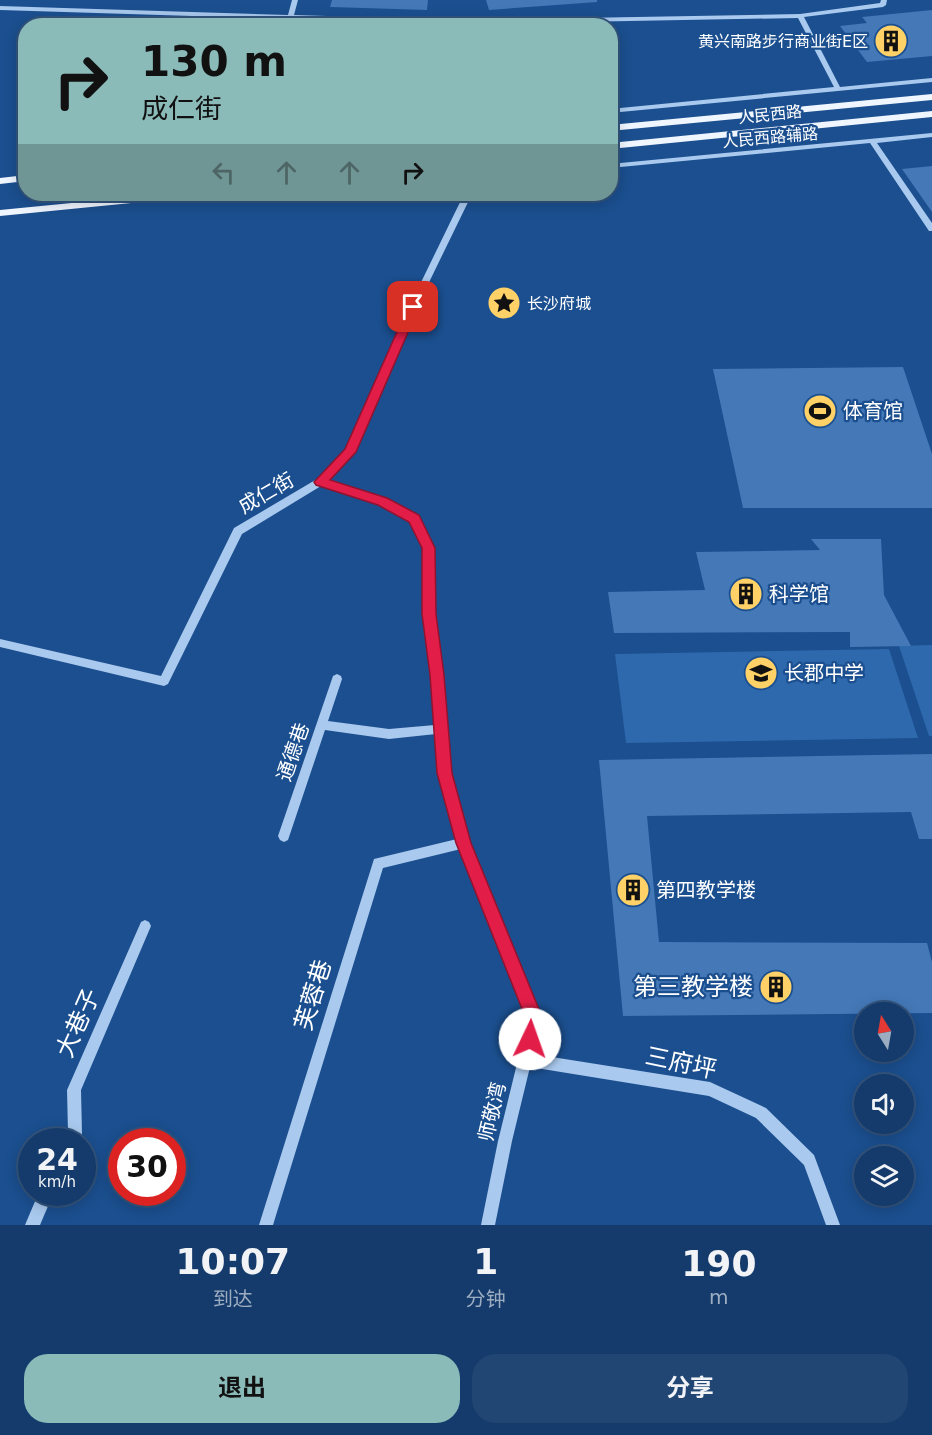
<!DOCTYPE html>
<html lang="zh">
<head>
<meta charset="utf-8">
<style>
	:root { --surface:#143b6b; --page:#214673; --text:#f1f3f6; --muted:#9dadc1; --line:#33557e; --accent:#8bbbb9 }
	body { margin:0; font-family:"DejaVu Sans","Noto Sans SC",sans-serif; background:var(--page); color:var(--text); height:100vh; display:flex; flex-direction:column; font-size:22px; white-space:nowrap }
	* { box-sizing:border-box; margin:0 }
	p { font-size:20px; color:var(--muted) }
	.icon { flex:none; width:33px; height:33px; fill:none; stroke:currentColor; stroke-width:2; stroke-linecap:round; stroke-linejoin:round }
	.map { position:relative; height:1225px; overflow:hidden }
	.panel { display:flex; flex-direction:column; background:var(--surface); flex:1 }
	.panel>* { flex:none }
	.guide { position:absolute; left:18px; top:18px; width:600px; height:183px; border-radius:24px; box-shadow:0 3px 15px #0003,0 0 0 2px var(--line); background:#8bbbb9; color:#111; overflow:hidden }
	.needle { width:39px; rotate:349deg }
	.tools { position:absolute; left:854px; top:1002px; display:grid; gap:12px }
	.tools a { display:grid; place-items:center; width:60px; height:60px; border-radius:50%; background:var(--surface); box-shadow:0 3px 15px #0003,0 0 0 2px var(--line); font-size:30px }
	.speed { position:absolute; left:18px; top:1128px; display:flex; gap:12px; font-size:30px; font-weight:700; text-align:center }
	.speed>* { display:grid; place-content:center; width:78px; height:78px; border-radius:50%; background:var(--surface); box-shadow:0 3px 15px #0003,0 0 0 2px var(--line); line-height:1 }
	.speed small { font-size:15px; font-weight:400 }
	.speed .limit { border:9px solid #d22; background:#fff; color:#111 }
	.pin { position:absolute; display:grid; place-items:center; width:51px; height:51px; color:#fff; margin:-26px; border-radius:12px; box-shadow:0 3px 9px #0006 }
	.me { position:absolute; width:66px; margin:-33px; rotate:3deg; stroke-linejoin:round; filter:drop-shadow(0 0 4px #0008) }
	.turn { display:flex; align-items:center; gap:21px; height:126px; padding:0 24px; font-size:27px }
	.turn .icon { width:78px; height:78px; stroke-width:2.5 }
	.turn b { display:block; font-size:42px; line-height:51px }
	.lanes { display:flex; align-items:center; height:57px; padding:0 24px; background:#0003; justify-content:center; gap:30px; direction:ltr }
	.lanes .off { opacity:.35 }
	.eta { display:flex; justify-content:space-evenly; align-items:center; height:102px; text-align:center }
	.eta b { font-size:36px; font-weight:700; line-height:42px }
	.action { display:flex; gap:12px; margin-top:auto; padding:12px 24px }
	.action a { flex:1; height:69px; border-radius:24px; background:var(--accent); color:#111; font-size:24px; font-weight:700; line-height:69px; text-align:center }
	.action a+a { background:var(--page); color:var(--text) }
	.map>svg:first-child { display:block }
</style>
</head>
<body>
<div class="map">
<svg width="932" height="1225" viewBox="0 0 932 1225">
	<rect width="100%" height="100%" fill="#1b4f8f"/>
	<g fill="#2e69ad">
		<path d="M932 645V736H929L899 646Z"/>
		<path d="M889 649 918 738 626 743 615 654Z"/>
	</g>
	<g fill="#4478b7">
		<path d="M332 0H428L427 10 330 7Z"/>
		<path d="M486 0H597V2L489 10Z"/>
		<path d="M932 10V56L867 62 840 26 867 23 862 17Z"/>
		<path d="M932 166V212L902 169Z"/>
		<path d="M903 367 932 454V508H743L713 369Z"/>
		<path d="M811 539H881L884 595 911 646 850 647V632L614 633 608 592 705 590 696 552 820 550Z"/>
		<path d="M932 754V839H919L911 812 647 816 659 942 927 943 932 962V1013L623 1016 599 760Z"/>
	</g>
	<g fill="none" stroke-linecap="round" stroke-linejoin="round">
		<g fill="#a9c9ee" fill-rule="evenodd">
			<path d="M292 0H298L294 15 459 20 800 14 880 3 881 0H887L886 5 883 7 804 17 840 87 932 78V82L610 113V109L834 87 798 18 459 24 293 19 290 21 287 19 0 10V6L288 15Z"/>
			<path d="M932 133V137L877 143 932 223V231H929L870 143 610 168V164Z"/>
			<path d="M464 194H472L417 307 355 452 327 481 386 498 417 516 434 548V614L442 675 451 773 470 843 542 1019 533 1054 710 1082 766 1108 814 1155 840 1225H826L804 1165 756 1118 709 1096 530 1067 512 1141 495 1225H481L498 1141 528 1019 461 849 383 868 273 1225H259L374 859 457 839 439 773 436 734 389 739 325 730 288 840 284 842 280 840 278 836 333 676 337 674 341 676 342 679 328 721 389 729 435 725 432 675 424 614V548L410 522 380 504 321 486 242 534 168 684 164 686 0 647V639L161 676 234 528 317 479 346 450 409 307Z"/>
			<path d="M145 920 149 922 151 926 81 1090 82 1134 79 1142H64L68 1133 67 1090 141 922Z"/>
			<path d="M39 1192H54L40 1225H25Z"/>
		</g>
		<g fill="#f0f6ff" fill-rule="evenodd">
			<path d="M932 94V100L610 131V125Z"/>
			<path d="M932 111V117L610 149V143Z"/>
			<path d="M26 175V181L0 184V178Z"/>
			<path d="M164 194H197L192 197 0 216V210Z"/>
		</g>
	</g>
	<path fill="#e11d48" stroke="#92132f" stroke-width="1.5" d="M413 304 419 307 356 452 330 480 387 498 419 515 435 548 436 614 444 675 452 773 471 843 543 1019 536 1045 530 1048 523 1045 521 1039 526 1019 456 843 437 773 430 675 422 614V548L409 522 378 505 316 485 314 482 345 449 408 307Z"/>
	<defs>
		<g id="building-disc" transform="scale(1.725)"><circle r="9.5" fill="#ffd166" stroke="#1b4f8f"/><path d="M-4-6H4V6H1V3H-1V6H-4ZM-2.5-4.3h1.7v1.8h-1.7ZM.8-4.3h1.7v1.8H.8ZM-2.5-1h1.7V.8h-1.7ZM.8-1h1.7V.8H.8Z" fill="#111"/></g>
		<g id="sight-disc" transform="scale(1.725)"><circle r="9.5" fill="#ffd166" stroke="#1b4f8f"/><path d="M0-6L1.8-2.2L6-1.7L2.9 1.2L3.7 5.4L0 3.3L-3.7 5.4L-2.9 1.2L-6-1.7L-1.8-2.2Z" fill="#111"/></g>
		<g id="stadium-disc" transform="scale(1.725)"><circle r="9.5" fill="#ffd166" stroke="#1b4f8f"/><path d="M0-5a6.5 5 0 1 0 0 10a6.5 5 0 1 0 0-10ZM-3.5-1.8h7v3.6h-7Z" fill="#111"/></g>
		<g id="school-disc" transform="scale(1.725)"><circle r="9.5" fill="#ffd166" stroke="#1b4f8f"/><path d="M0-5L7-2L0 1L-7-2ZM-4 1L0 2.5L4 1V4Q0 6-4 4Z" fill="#111"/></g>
	</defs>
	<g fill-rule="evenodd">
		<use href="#building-disc" x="891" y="41"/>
		<use href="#sight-disc" x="504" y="303"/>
		<use href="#stadium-disc" x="820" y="411"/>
		<use href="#building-disc" x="746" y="594"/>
		<use href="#school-disc" x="761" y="673"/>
		<use href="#building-disc" x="633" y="890"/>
		<use href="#building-disc" x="776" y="987"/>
	</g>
	<g text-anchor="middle" stroke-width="4.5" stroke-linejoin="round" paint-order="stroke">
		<g font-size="16" fill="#fff" stroke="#1b4f8f" text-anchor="end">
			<text x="868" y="47">黄兴南路步行商业街E区</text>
			<text x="527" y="309" text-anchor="start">长沙府城</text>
		</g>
		<g font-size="16" fill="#fff" stroke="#1b4f8f">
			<text transform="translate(770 114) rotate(-6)" y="6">人民西路</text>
			<text transform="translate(770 137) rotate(-5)" y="6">人民西路辅路</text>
		</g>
		<g font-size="20" fill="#fff" stroke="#1b4f8f" text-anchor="start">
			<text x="843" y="418">体育馆</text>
			<text x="769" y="601">科学馆</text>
			<text x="784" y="680">长郡中学</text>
			<text x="656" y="897">第四教学楼</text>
		</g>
		<g font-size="20" fill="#fff" stroke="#1b4f8f">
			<text transform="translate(266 493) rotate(-30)" y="7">成仁街</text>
			<text transform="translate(293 752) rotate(-71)" y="7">通德巷</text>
			<text transform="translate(492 1112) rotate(-77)" y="7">师敬湾</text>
		</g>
		<g font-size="24" fill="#fff" stroke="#1b4f8f" text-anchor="end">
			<text x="753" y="995">第三教学楼</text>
		</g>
		<g font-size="24" fill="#fff" stroke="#1b4f8f">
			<text transform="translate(313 995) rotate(-73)" y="8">芙蓉巷</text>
			<text transform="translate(78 1023) rotate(-66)" y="8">大巷子</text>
			<text transform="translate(681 1063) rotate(12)" y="8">三府坪</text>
		</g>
	</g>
</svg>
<div class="tools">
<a><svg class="needle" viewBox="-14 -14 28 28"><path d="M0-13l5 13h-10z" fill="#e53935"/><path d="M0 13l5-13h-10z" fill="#9dadc1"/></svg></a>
<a><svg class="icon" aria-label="sound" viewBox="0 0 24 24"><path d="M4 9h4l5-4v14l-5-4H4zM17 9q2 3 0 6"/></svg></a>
<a><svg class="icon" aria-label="layers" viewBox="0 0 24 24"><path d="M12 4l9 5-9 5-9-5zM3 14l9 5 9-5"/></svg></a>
</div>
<div class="speed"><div>24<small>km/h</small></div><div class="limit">30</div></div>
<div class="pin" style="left:413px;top:307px;background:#d93025"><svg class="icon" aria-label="arrive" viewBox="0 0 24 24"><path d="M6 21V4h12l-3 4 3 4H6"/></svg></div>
<svg class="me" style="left:530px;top:1039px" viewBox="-20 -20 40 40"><circle r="19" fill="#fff"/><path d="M0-13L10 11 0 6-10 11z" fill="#e11d48"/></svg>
<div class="guide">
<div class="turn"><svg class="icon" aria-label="right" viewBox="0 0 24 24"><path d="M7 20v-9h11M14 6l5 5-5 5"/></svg><div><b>130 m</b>成仁街</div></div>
<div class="lanes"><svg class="icon off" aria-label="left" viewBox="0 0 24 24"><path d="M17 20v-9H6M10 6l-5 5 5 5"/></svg><svg class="icon off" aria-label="ahead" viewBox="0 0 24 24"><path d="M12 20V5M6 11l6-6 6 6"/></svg><svg class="icon off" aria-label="ahead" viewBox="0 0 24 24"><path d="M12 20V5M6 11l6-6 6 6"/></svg><svg class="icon" aria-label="right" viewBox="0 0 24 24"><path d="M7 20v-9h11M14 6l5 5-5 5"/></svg></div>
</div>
</div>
<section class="panel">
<div class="eta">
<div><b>10:07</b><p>到达</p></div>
<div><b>1</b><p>分钟</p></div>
<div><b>190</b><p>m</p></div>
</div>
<div class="action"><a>退出</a><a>分享</a></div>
</section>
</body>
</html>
